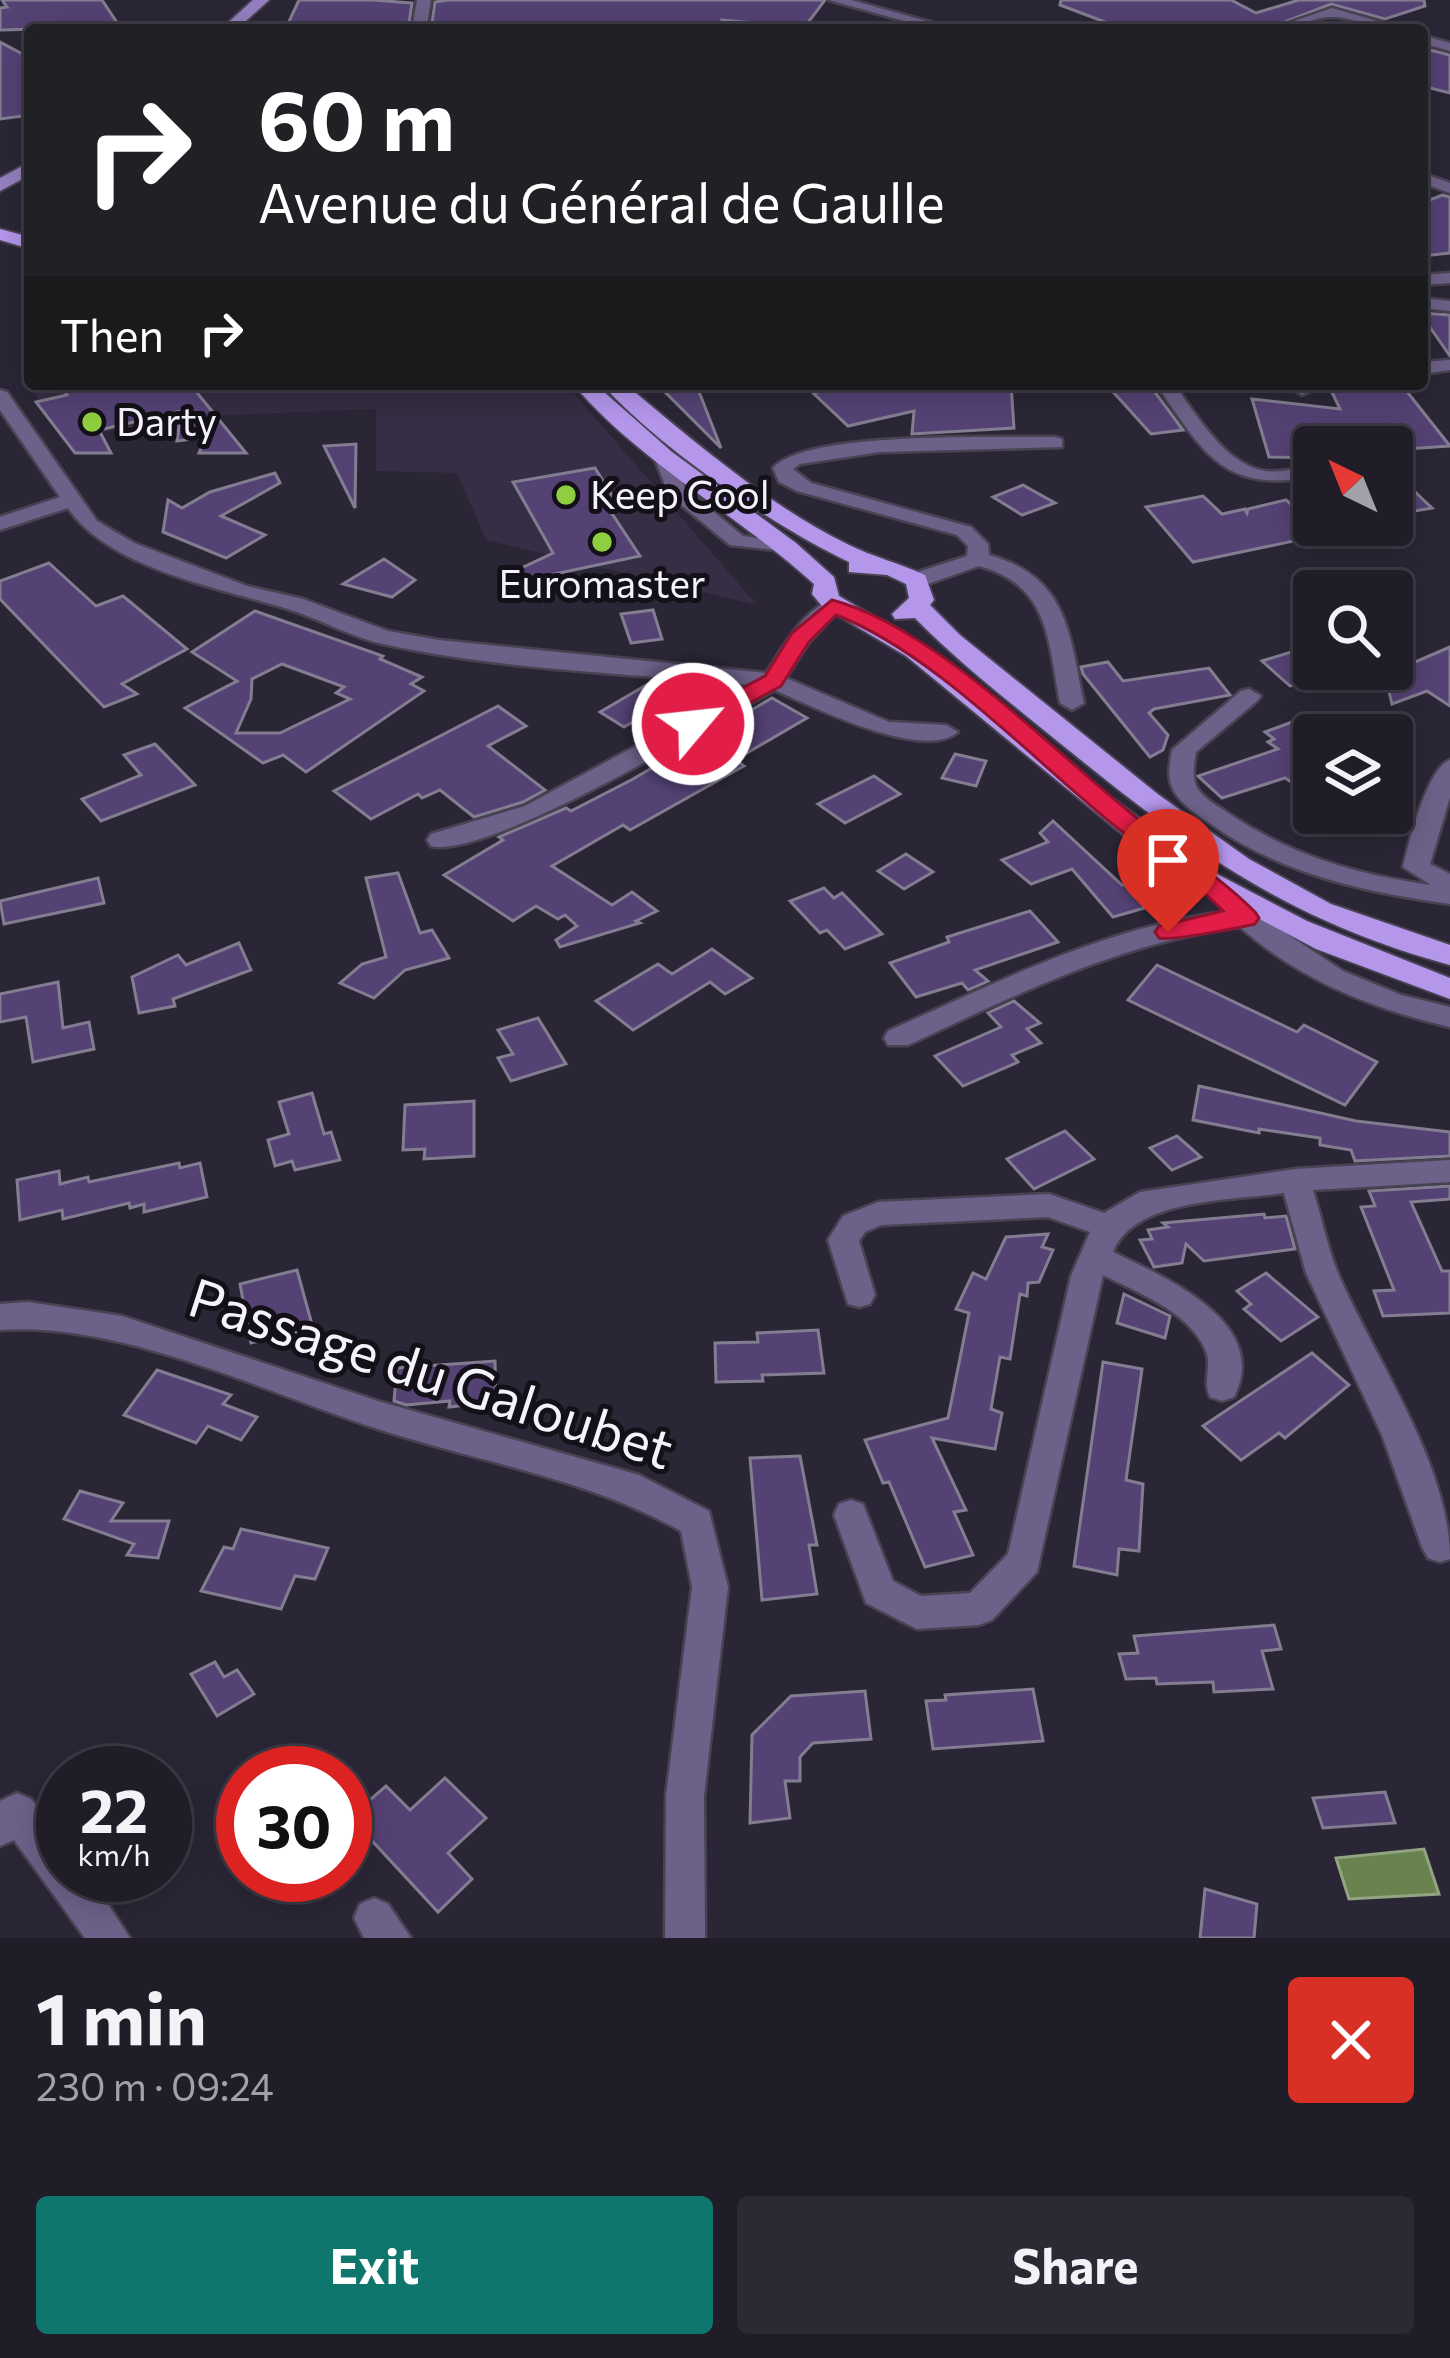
<!DOCTYPE html>
<html lang="en">
<head>
<meta charset="utf-8">
<style>
	:root { --surface:#201c28; --page:#2d2934; --text:#f1f3f6; --muted:#a2a1a8; --line:#3d3a45; --accent:#0f766e }
	body { margin:0; font-family:Commissioner,sans-serif; background:var(--page); color:var(--text); height:100vh; display:flex; flex-direction:column; font-size:45px; white-space:nowrap }
	* { box-sizing:border-box; margin:0 }
	p { font-size:39px; color:var(--muted) }
	.icon { flex:none; width:66px; height:66px; fill:none; stroke:currentColor; stroke-width:2; stroke-linecap:round; stroke-linejoin:round }
	.map { position:relative; height:1938px; overflow:hidden }
	.drawer { display:flex; flex-direction:column; background:var(--surface); flex:1 }
	.drawer>* { flex:none }
	.guide { position:absolute; left:24px; top:24px; width:1404px; height:366px; border-radius:12px; box-shadow:0 6px 30px #0003,0 0 0 3px var(--line); background:#202124; color:#fff; overflow:hidden }
	.needle { width:78px; rotate:317deg }
	.fabs { position:absolute; left:1293px; top:426px; display:grid; gap:24px }
	.fabs a { display:grid; place-items:center; width:120px; height:120px; border-radius:12px; background:var(--surface); box-shadow:0 6px 30px #0003,0 0 0 3px var(--line); font-size:60px }
	.speed { position:absolute; left:36px; top:1746px; display:flex; gap:24px; font-size:60px; font-weight:700; text-align:center }
	.speed>* { display:grid; place-content:center; width:156px; height:156px; border-radius:50%; background:var(--surface); box-shadow:0 6px 30px #0003,0 0 0 3px var(--line); line-height:1 }
	.speed small { font-size:30px; font-weight:400 }
	.speed .limit { border:18px solid #d22; background:#fff; color:#111 }
	.pin { position:absolute; display:grid; place-items:center; width:102px; height:102px; color:#fff; margin:-123px -51px; border-radius:50% 50% 50% 0; rotate:-45deg; box-shadow:0 0 12px #0007 }
	.pin .icon { rotate:45deg }
	.me { position:absolute; width:132px; margin:-66px; rotate:62deg; stroke-linejoin:round; filter:drop-shadow(0 0 9px #0008) }
	.turn { display:flex; align-items:center; gap:42px; height:252px; padding:0 36px; font-size:54px }
	.turn .icon { width:156px; height:156px; stroke-width:2.5 }
	.turn b { display:block; font-size:84px; line-height:102px }
	.then { display:flex; align-items:center; height:114px; padding:0 36px; background:#0003; gap:24px; font-size:45px }
	.round { display:grid; place-items:center; flex:none; width:126px; height:126px; border-radius:12px; background:var(--page) }
	.summary { display:flex; align-items:center; justify-content:space-between; height:204px; padding:0 36px }
	h1 { font-size:72px; font-weight:700; line-height:90px }
	.action { display:flex; gap:24px; margin-top:auto; padding:24px 36px }
	.action a { flex:1; height:138px; border-radius:12px; background:var(--accent); color:#fff; font-size:48px; font-weight:700; line-height:138px; text-align:center }
	.action a+a { background:var(--page); color:var(--text) }
	.map>svg:first-child { display:block }
</style>
</head>
<body>
<div class="map">
<svg width="1450" height="1938" viewBox="0 0 1450 1938">
	<rect width="100%" height="100%" fill="#2b2636"/>
	<path fill="#352e44" d="M30 347V384H566L757 605 486 540 457 473 376 471V409L205 416 62 439 21 371Z"/>
	<path fill="#68834d" stroke="#92a482" stroke-width="3" d="M1424 1849 1439 1894 1349 1899 1336 1858Z"/>
	<g fill="#544275" stroke="#837d91" stroke-width="3" fill-rule="evenodd">
		<path d="M2 0H102L120 27 0 30V8L7 7Z"/>
		<path d="M299 0H373L412 3 408 30H285Z"/>
		<path d="M448 0H825L804 28 722 20 723 27 713 29 431 30 435 2Z"/>
		<path d="M1061 0H1231L1256 13 1299 0H1424L1425 6 1385 19 1331 4 1264 30H1126L1060 5Z"/>
		<path d="M0 42 30 58V115L0 119Z"/>
		<path d="M1422 48 1450 55V93L1422 86Z"/>
		<path d="M1442 195 1450 197V253L1422 256V203Z"/>
		<path d="M1422 313 1450 315V356L1429 326H1422Z"/>
		<path d="M62 384H190L246 453H199L206 437 177 441 181 411 99 430 111 453H75L36 402 67 395Z"/>
		<path d="M657 384H696L721 448Z"/>
		<path d="M859 384 868 391 916 384H1011L1014 428 912 434 914 411 848 426 813 393Z"/>
		<path d="M1106 384H1149L1183 430 1151 434Z"/>
		<path d="M1328 384H1401L1450 446 1392 450V430H1327L1333 447H1314V458L1269 457 1252 399 1340 409Z"/>
		<path d="M356 444 355 508 324 446Z"/>
		<path d="M595 468 619 507 609 509 640 556 512 583 509 574 553 553 513 482Z"/>
		<path d="M1392 470 1432 508 1392 515Z"/>
		<path d="M275 473 280 483 221 516 265 535 226 558 163 532 168 500 182 508 210 492Z"/>
		<path d="M1023 485 1055 503 1022 515 993 497Z"/>
		<path d="M1203 496 1222 514 1245 509 1247 513 1248 509 1286 500 1327 534 1193 562 1146 507Z"/>
		<path d="M384 559 415 580 392 597 343 584Z"/>
		<path d="M49 563 96 606 123 596 187 649 122 684 137 694 104 707 0 599V581Z"/>
		<path d="M653 610 662 639 631 643 621 614Z"/>
		<path d="M255 611 383 656 380 659 422 677 411 684 424 691 306 772 283 755 263 763 185 708 237 681 192 652ZM282 664 344 687 336 693 350 699 280 733H236L251 699 252 679Z"/>
		<path d="M1450 647V706L1427 691 1392 704 1385 675Z"/>
		<path d="M1301 649 1314 659V682L1290 686 1262 661Z"/>
		<path d="M1108 662 1123 681 1209 668 1230 695 1154 709 1149 713 1168 735 1163 750 1150 757 1083 674 1081 667Z"/>
		<path d="M648 684 691 711 665 725 647 714 624 727 600 712Z"/>
		<path d="M772 698 807 718 735 760 744 766 630 830 623 825 552 866 612 905 632 892 657 911 636 921 640 923 560 947 556 940 577 926 565 915 558 919 536 906 513 921 444 875 503 840 499 837 566 808 571 811 633 779Z"/>
		<path d="M498 706 526 726 488 746 545 790 523 802 474 817 440 790 422 798 418 794 371 819 334 791Z"/>
		<path d="M1314 714V797L1285 778 1222 798 1198 776 1278 749 1268 742 1274 739 1265 732Z"/>
		<path d="M155 744 195 785 101 821 82 799 141 775 124 755Z"/>
		<path d="M955 754 986 761 976 786 942 778Z"/>
		<path d="M874 776 900 794 845 823 818 804Z"/>
		<path d="M1053 821 1122 885 1155 876 1176 899 1113 917 1072 869 1031 884 1002 860 1048 842 1040 833Z"/>
		<path d="M906 854 933 872 904 889 878 871Z"/>
		<path d="M398 873 420 933 432 930 449 958 405 970 374 998 340 983 362 964 386 957 366 878Z"/>
		<path d="M98 878 104 903 4 924 0 901Z"/>
		<path d="M824 888 834 898 842 893 882 934 845 949 827 930 820 933 790 901Z"/>
		<path d="M1030 911 1058 942 975 970 988 981 968 990 962 983 916 997 890 963 949 942 947 937Z"/>
		<path d="M239 943 251 970 173 999 175 1006 139 1013 132 977 178 955 186 965Z"/>
		<path d="M712 949 752 978 725 994 710 982 633 1030 596 1001 658 964 672 974Z"/>
		<path d="M1157 965 1297 1032 1304 1025 1377 1062 1345 1105 1128 1000Z"/>
		<path d="M58 982 63 1028 89 1022 94 1049 33 1062 26 1017 0 1022V994Z"/>
		<path d="M1014 1001 1040 1023 1027 1029 1041 1043 1012 1055 1018 1062 963 1086 935 1056 1001 1027 988 1013Z"/>
		<path d="M538 1018 566 1064 511 1081 498 1058 513 1054 498 1030Z"/>
		<path d="M1199 1086 1356 1121 1450 1132V1156L1355 1161 1351 1150 1320 1145V1138L1259 1129V1133L1193 1120Z"/>
		<path d="M312 1093 324 1134 331 1132 340 1160 295 1170 292 1161 275 1166 268 1140 289 1134 279 1102Z"/>
		<path d="M474 1101V1156L424 1159 425 1149 403 1150 405 1105Z"/>
		<path d="M1065 1131 1094 1159 1034 1189 1007 1159Z"/>
		<path d="M1177 1136 1201 1157 1172 1170 1150 1148Z"/>
		<path d="M179 1163 180 1168 200 1163 207 1197 144 1212V1204L130 1208 129 1203 63 1219 62 1210 20 1220 17 1180 59 1171 60 1184 88 1177 89 1182Z"/>
		<path d="M1450 1186V1199L1411 1202 1442 1271H1450V1313L1383 1316 1374 1291 1394 1290 1361 1207 1375 1206 1369 1191Z"/>
		<path d="M1264 1214 1265 1218 1286 1216 1295 1249 1204 1261 1186 1244 1182 1263 1154 1267 1140 1240 1152 1239 1148 1230 1168 1227 1163 1223Z"/>
		<path d="M1048 1234 1042 1247 1053 1250 1039 1282 1028 1283 1027 1296 1020 1294 1010 1359 1000 1357 991 1409 1002 1413 995 1449 932 1438 966 1510 954 1512 973 1555 925 1567 889 1482 883 1483 865 1440 948 1418 969 1313 956 1309 973 1273 986 1279 1006 1237Z"/>
		<path d="M297 1270 313 1328 251 1343 240 1284Z"/>
		<path d="M1266 1273 1318 1317 1281 1341 1244 1309 1251 1304 1237 1291Z"/>
		<path d="M1124 1294 1170 1316 1165 1338 1117 1323Z"/>
		<path d="M818 1330 824 1373 762 1375 763 1381 716 1382 715 1343 758 1342 757 1333Z"/>
		<path d="M1312 1353 1349 1385 1285 1438 1279 1433 1241 1460 1203 1426Z"/>
		<path d="M495 1361 496 1402 449 1407 450 1401 406 1405 394 1401 397 1368Z"/>
		<path d="M1103 1362 1142 1369 1126 1480 1143 1484 1139 1551 1119 1549 1117 1575 1074 1566Z"/>
		<path d="M157 1370 231 1395 223 1404 257 1417 241 1440 208 1426 196 1443 124 1415Z"/>
		<path d="M800 1456 817 1545H809L817 1594 762 1600 750 1458Z"/>
		<path d="M80 1491 123 1503 111 1521H169L158 1558 127 1555 134 1544 64 1519Z"/>
		<path d="M241 1529 264 1534 328 1548 315 1579 295 1576 281 1609 201 1591 224 1547 233 1549Z"/>
		<path d="M1274 1625 1281 1649 1262 1651 1273 1689 1214 1692 1213 1682 1157 1684 1156 1678 1126 1679 1119 1654 1138 1653 1134 1636Z"/>
		<path d="M215 1662 224 1677 237 1670 254 1694 217 1716 191 1674Z"/>
		<path d="M1033 1689 1043 1741 933 1749 926 1701 946 1700 945 1695Z"/>
		<path d="M865 1691 871 1739 813 1743 800 1757V1781H785L790 1818 750 1823 752 1735 791 1696Z"/>
		<path d="M445 1778 486 1818 448 1853 472 1879 438 1912 350 1817 386 1786 410 1810Z"/>
		<path d="M1385 1792 1395 1823 1323 1828 1313 1798Z"/>
		<path d="M1205 1889 1257 1904 1254 1938H1200Z"/>
	</g>
	<g fill="none" stroke-linecap="round" stroke-linejoin="round">
		<g stroke="#474352" stroke-width="5">
			<g id="street">
				<path d="M417 0H431L426 30H412Z"/>
				<path d="M829 0H851L959 30H936Z"/>
				<path d="M1332 8 1398 27 1400 30C1376 30 1356 18 1334 17 1313 16 1291 30 1268 30Z"/>
				<path d="M1422 35 1450 43V51L1422 43Z"/>
				<path d="M1422 173 1450 183V193L1422 183Z"/>
				<path d="M1450 273V283L1422 285V275Z"/>
				<path d="M1422 298 1450 301V311L1422 308Z"/>
				<path d="M1450 360V370L1422 374V362Z"/>
				<path d="M1156 384H1174C1196 414 1225 465 1265 471 1281 473 1298 468 1314 465V477C1222 493 1204 453 1156 384Z"/>
				<path d="M1298 384H1324L1302 395 1293 389Z"/>
				<path d="M0 390 7 392 97 521 134 543 247 586 303 599 388 631 439 640 766 673C783 648 802 611 832 599L843 606 809 642 786 678 889 722 946 725 958 732C922 762 813 706 774 690 715 722 487 860 431 846L427 840 431 834 525 806 748 685C628 673 502 670 383 644 351 637 320 619 288 609 220 588 110 569 68 508L0 530V517L60 497 0 410Z"/>
				<path d="M1055 437 1062 439V447L880 452 800 464 793 469 811 483 971 527 988 544 989 555C1068 577 1069 633 1084 703L1072 710 1060 703C1048 641 1050 585 979 566L925 585H909V575L967 556 968 546 957 535 797 491 779 482 773 468C807 430 999 438 1055 437Z"/>
				<path d="M664 451 674 457 685 488 743 536 795 544V552L730 545 669 495 654 457Z"/>
				<path d="M1249 689 1261 696 1257 701 1196 752C1194 764 1191 779 1198 789 1204 799 1218 806 1228 813 1290 855 1357 875 1431 885L1403 867C1409 842 1427 768 1450 760V797L1430 864 1450 874V904C1365 892 1284 875 1212 825 1198 815 1179 804 1172 787 1167 775 1170 762 1172 750L1241 691Z"/>
				<path d="M1233 898 1343 971 1401 995 1450 1007V1027C1373 1009 1299 980 1240 927 1121 942 1016 995 908 1045H888L884 1038 888 1031C996 983 1105 927 1224 912L1220 906Z"/>
				<path d="M1450 1160V1182L1313 1190C1322 1219 1328 1251 1340 1278 1377 1362 1450 1467 1450 1559L1440 1562 1428 1558 1422 1547 1382 1435 1306 1273 1284 1193C1231 1201 1135 1198 1113 1252 1164 1277 1272 1322 1234 1397L1222 1401 1210 1397C1202 1381 1213 1366 1205 1349 1189 1312 1137 1292 1103 1275L1037 1572 992 1620 979 1625 917 1629 866 1603 834 1515 839 1504 851 1500 863 1504 893 1581 921 1596 970 1593 1008 1554 1071 1276 1090 1232 1048 1217 881 1225 865 1232 859 1241 875 1295 870 1304 859 1307 848 1304 828 1240 843 1216 878 1202 1049 1194 1104 1213 1140 1192 1295 1169Z"/>
				<path d="M28 1302 122 1316 381 1402 639 1475 709 1511 728 1587 704 1796 705 1938H665L666 1796 692 1587 681 1531C588 1479 480 1462 378 1429 264 1392 120 1321 0 1330V1304Z"/>
				<path d="M17 1793 31 1799 63 1841V1875H89L130 1938H85L14 1840 0 1846V1801Z"/>
				<path d="M374 1898 388 1904 411 1938H364L354 1918 360 1904Z"/>
			</g>
		</g>
		<g stroke="#474352" stroke-width="4">
			<g id="secondary">
				<path d="M253 0H269L236 30H220Z"/>
				<path d="M30 162V175L0 191V178Z"/>
			</g>
		</g>
		<g stroke="#474352" stroke-width="4">
			<g id="primary">
				<path d="M0 229 30 237V249L0 240Z"/>
				<path d="M573 384H595L672 452 796 543 834 577 839 596 924 646 1105 793 1219 875 1307 921 1450 978V999L1316 949 1199 887 1122 834 906 656 822 606 812 594 814 584C737 514 640 463 573 384Z"/>
				<path d="M602 384H625C695 442 765 503 847 544 873 557 899 563 925 575L934 600 930 605 960 635 1159 795 1249 859 1331 904 1450 945V965C1284 919 1192 850 1061 744 1011 703 960 664 915 618L895 619 892 614 909 598 906 584 887 575 849 572V562C774 527 656 445 602 384Z"/>
			</g>
		</g>
		<use href="#street" fill="#6e6189" fill-rule="evenodd"/>
		<use href="#secondary" fill="#957fc0" fill-rule="evenodd"/>
		<use href="#primary" fill="#b496eb" fill-rule="evenodd"/>
	</g>
	<path fill="#e11d48" stroke="#92132f" stroke-width="3" d="M832 600C933 626 1050 748 1132 814 1173 848 1217 874 1255 912L1259 918 1255 924C1238 928 1172 941 1159 938L1155 932 1159 926 1223 911C1191 877 1151 856 1115 826 1033 760 933 652 836 615L809 642 781 686 702 729H685V719L765 676 792 633Z"/>
	<g fill="#8fcd41" stroke="#131018" stroke-width="4.5">
		<circle cx="92" cy="422" r="12"/>
		<circle cx="566" cy="495" r="12"/>
		<circle cx="602" cy="542" r="12"/>
	</g>
	<g text-anchor="middle" stroke-width="10" stroke-linejoin="round" paint-order="stroke">
		<g font-size="39" fill="#f5f2fd" stroke="#131018" text-anchor="start">
			<text x="116" y="436">Darty</text>
			<text x="590" y="509">Keep Cool</text>
			<text x="602" y="598" text-anchor="middle">Euromaster</text>
		</g>
		<g font-size="54" fill="#f5f2fd" stroke="#131018">
			<text transform="translate(431 1374) rotate(18)" y="19">Passage du Galoubet</text>
		</g>
	</g>
</svg>
<div class="fabs">
<a><svg class="needle" viewBox="-14 -14 28 28"><path d="M0-13l5 13h-10z" fill="#e53935"/><path d="M0 13l5-13h-10z" fill="#a2a1a8"/></svg></a>
<a><svg class="icon" aria-label="search" viewBox="0 0 24 24"><circle cx="10" cy="10" r="6"/><path d="M15 15l6 6"/></svg></a>
<a><svg class="icon" aria-label="layers" viewBox="0 0 24 24"><path d="M12 4l9 5-9 5-9-5zM3 14l9 5 9-5"/></svg></a>
</div>
<div class="speed"><div>22<small>km/h</small></div><div class="limit">30</div></div>
<div class="pin" style="left:1168px;top:932px;background:#d93025"><svg class="icon" aria-label="arrive" viewBox="0 0 24 24"><path d="M6 21V4h12l-3 4 3 4H6"/></svg></div>
<svg class="me" style="left:693px;top:724px" viewBox="-20 -20 40 40"><circle r="17" fill="#e11d48" stroke="#fff" stroke-width="3"/><path d="M0-11L8 9 0 5-8 9z" fill="#fff"/></svg>
<div class="guide">
<div class="turn"><svg class="icon" aria-label="right" viewBox="0 0 24 24"><path d="M7 20v-9h11M14 6l5 5-5 5"/></svg><div><b>60 m</b>Avenue du Général de Gaulle</div></div>
<div class="then">Then<svg class="icon" aria-label="right" viewBox="0 0 24 24"><path d="M7 20v-9h11M14 6l5 5-5 5"/></svg></div>
</div>
</div>
<section class="drawer">
<div class="summary"><div><h1>1 min</h1><p>230 m · 09:24</p></div><a class="round" style="background:#d93025;color:#fff"><svg class="icon" aria-label="close" viewBox="0 0 24 24"><path d="M6 6l12 12M18 6L6 18"/></svg></a></div>
<div class="action"><a>Exit</a><a>Share</a></div>
</section>
</body>
</html>
